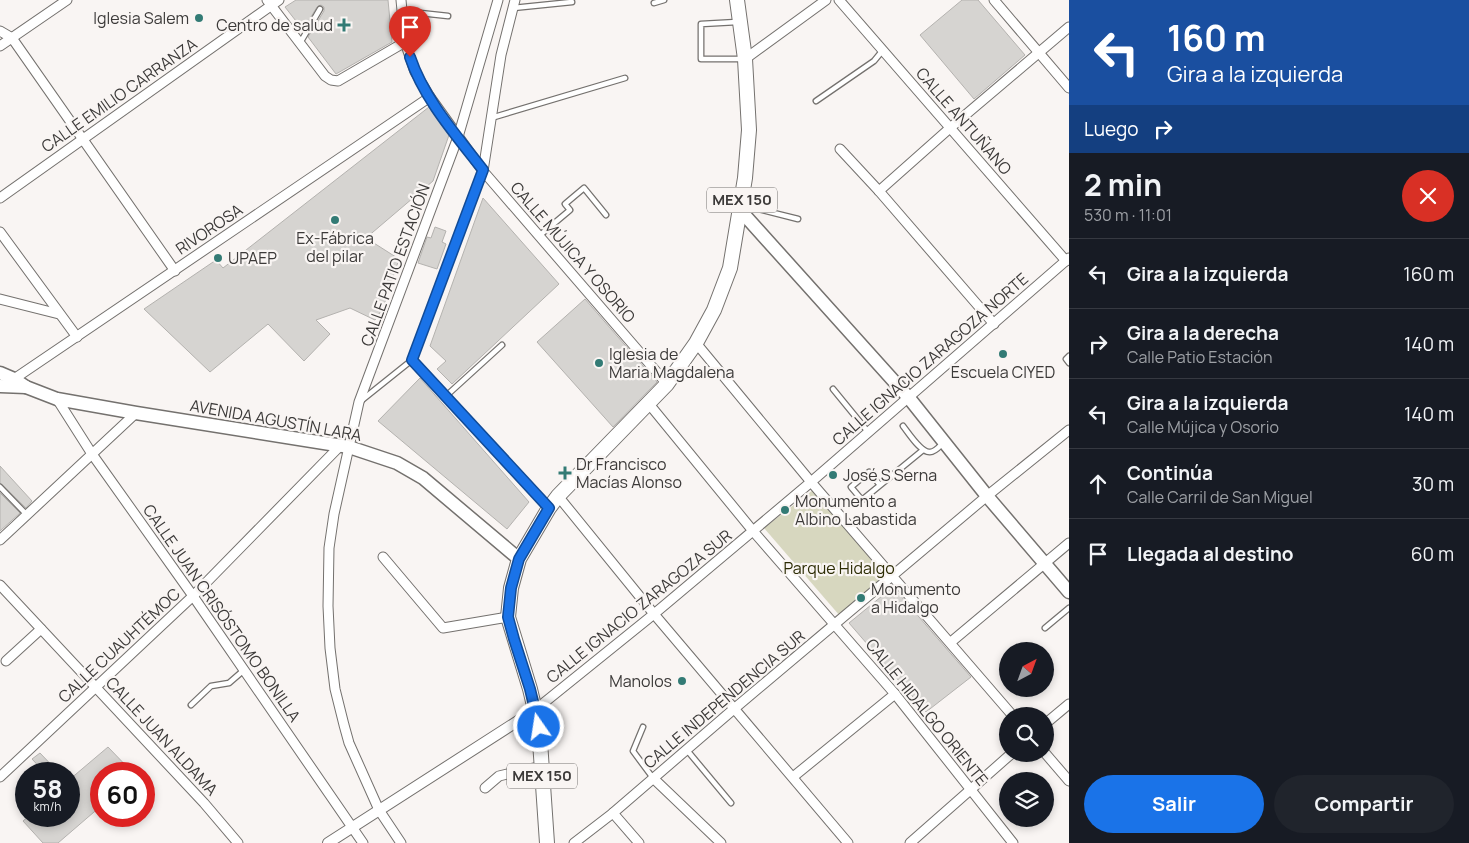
<!DOCTYPE html>
<html lang="es">
<head>
<meta charset="utf-8">
<style>
	:root { --surface:#171b24; --page:#20242c; --text:#f1f3f6; --muted:#9ea1a6; --line:#363941; --accent:#1a73e8 }
	body { margin:0; font-family:Manrope,sans-serif; background:var(--page); color:var(--text); height:100vh; display:flex; flex-direction:column; font-size:19px; white-space:nowrap }
	* { box-sizing:border-box; margin:0 }
	p { font-size:16px; color:var(--muted) }
	.icon { flex:none; width:28px; height:28px; fill:none; stroke:currentColor; stroke-width:2; stroke-linecap:round; stroke-linejoin:round }
	.map { position:relative; flex:1; overflow:hidden }
	.details { display:flex; flex-direction:column; background:var(--surface); width:400px }
	.details>* { flex:none }
	.banner { background:#1a4fa0; color:#fff; overflow:hidden }
	.needle { width:32px; rotate:41deg }
	.tools { position:absolute; left:999px; top:642px; display:grid; gap:10px }
	.tools a { display:grid; place-items:center; width:55px; height:55px; border-radius:50%; background:var(--surface); box-shadow:0 2px 8px #0003; font-size:25px }
	.speed { position:absolute; left:15px; top:762px; display:flex; gap:10px; font-size:25px; font-weight:700; text-align:center }
	.speed>* { display:grid; place-content:center; width:65px; height:65px; border-radius:50%; background:var(--surface); box-shadow:0 2px 8px #0003; line-height:1 }
	.speed small { font-size:12px; font-weight:400 }
	.speed .limit { border:8px solid #d22; background:#fff; color:#111 }
	.pin { position:absolute; display:grid; place-items:center; width:42px; height:42px; color:#fff; margin:-51px -21px; border-radius:50% 50% 50% 0; rotate:-45deg; box-shadow:0 0 5px #0007 }
	.pin .icon { rotate:45deg }
	.me { position:absolute; width:55px; margin:-28px; rotate:347deg; stroke-linejoin:round; filter:drop-shadow(0 0 4px #0008) }
	.turn { display:flex; align-items:center; gap:18px; height:105px; padding:0 15px; font-size:22px }
	.turn .icon { width:65px; height:65px; stroke-width:2.5 }
	.turn b { display:block; font-size:35px; line-height:42px }
	.then { display:flex; align-items:center; height:48px; padding:0 15px; background:#0003; gap:10px; font-size:19px }
	.round { display:grid; place-items:center; flex:none; width:52px; height:52px; border-radius:26px; background:var(--page) }
	.head { display:flex; align-items:center; justify-content:space-between; height:85px; padding:0 15px }
	h1 { font-size:30px; font-weight:700; line-height:38px }
	.button { display:flex; gap:10px; margin-top:auto; padding:10px 15px }
	.button a { flex:1; height:58px; border-radius:30px; background:var(--accent); color:#fff; font-size:20px; font-weight:700; line-height:58px; text-align:center }
	.button a+a { background:var(--page); color:var(--text) }
	ul { padding:0; list-style:none }
	li { display:flex; align-items:center; gap:15px; height:70px; padding:0 15px; border-top:1px solid var(--line) }
	li div { flex:1 }
	li b { display:block; font-size:19px }
	li em { font-style:normal }
	main { display:flex; flex:1; min-height:0 }
	.map>svg:first-child { display:block }
</style>
</head>
<body>
<main>
<div class="map">
<svg width="1069" height="843" viewBox="0 0 1069 843">
	<rect width="100%" height="100%" fill="#f9f5f3"/>
	<path fill="#d7d7bf" d="M813 490 885 574 840 616 764 528Z"/>
	<g fill="#d6d4d1" stroke="#b4b2af">
		<path d="M296 0H388L392 42 336 74 308 37 324 11V7L321 5 317 7 303 30 285 7Z"/>
		<path d="M962 0H978L1025 55 974 99 920 35Z"/>
		<path d="M429 107 449 135 433 181 366 238 399 259 383 308 375 320 350 308 316 320 330 334 304 361 268 324 210 372 144 309 216 260 223 268Z"/>
		<path d="M483 198 559 284 452 384 437 369 446 361 430 346Z"/>
		<path d="M435 227 446 231 442 242 446 244 437 269 418 263 427 237 431 238Z"/>
		<path d="M585 299 657 382 613 427 537 342Z"/>
		<path d="M420 378 529 502 507 529 378 421Z"/>
		<path d="M0 466 32 501 26 508 0 483Z"/>
		<path d="M0 493 20 513 0 531Z"/>
		<path d="M893 587 971 677 926 712 849 623Z"/>
		<path d="M108 747 134 774H101V806L58 843H43L23 821 29 816H69V780Z"/>
		<path d="M40 753 60 774H46L32 759Z"/>
	</g>
	<g fill="none" stroke-linecap="round" stroke-linejoin="round">
		<g stroke="#74716e" stroke-width="7">
			<g id="service">
				<path d="M654 3 664 0"/>
				<path d="M513 8 572 2"/>
				<path d="M402 11 448 16"/>
				<path d="M737 22 701 24V59H742"/>
				<path d="M300 43 320 9"/>
				<path d="M816 101 874 61 883 50"/>
				<path d="M491 118 625 78"/>
				<path d="M742 205 798 219"/>
				<path d="M539 236 570 210 565 204 584 188 606 215"/>
				<path d="M1069 356 1066 359 1069 363"/>
				<path d="M412 360 548 507"/>
				<path d="M833 389 869 433"/>
				<path d="M446 396 502 345"/>
				<path d="M362 400 412 360 482 172"/>
				<path d="M903 426C908 432 921 453 930 452 935 452 940 446 943 443"/>
				<path d="M880 485 869 472 851 487 862 500 923 450"/>
				<path d="M0 487 27 515"/>
				<path d="M1045 628 1069 608"/>
				<path d="M191 705 211 686 229 683 244 670"/>
				<path d="M643 727 633 751 653 778"/>
				<path d="M686 749 731 803"/>
			</g>
		</g>
		<g stroke="#74716e" stroke-width="11">
			<g id="minor">
				<path d="M267 0 325 76 331 80 338 81 405 42"/>
				<path d="M401 0 405 42 415 72 430 97 483 171 667 384"/>
				<path d="M839 0 1066 261"/>
				<path d="M994 0 1069 88"/>
				<path d="M0 31 12 38 175 271"/>
				<path d="M0 46 67 0"/>
				<path d="M745 59 826 0"/>
				<path d="M840 149 879 191 994 324"/>
				<path d="M483 171 501 55 515 0"/>
				<path d="M879 191 950 128 1069 27"/>
				<path d="M0 198 279 0"/>
				<path d="M0 232 77 337"/>
				<path d="M0 299 59 314"/>
				<path d="M696 343 811 482 1013 716"/>
				<path d="M11 383 14 379 430 97"/>
				<path d="M57 399 92 454 193 596 363 843"/>
				<path d="M649 404 753 531 895 694 1013 843"/>
				<path d="M558 496 654 614 848 843"/>
				<path d="M0 540 136 413"/>
				<path d="M383 557 443 628 508 617"/>
				<path d="M0 585 204 803 238 843"/>
				<path d="M951 642 1069 543"/>
				<path d="M6 661 41 629"/>
				<path d="M535 710 654 614 811 482 1069 258"/>
				<path d="M1045 724 1069 704"/>
				<path d="M1045 753 1069 781"/>
				<path d="M0 777 193 596 340 446"/>
				<path d="M793 777 895 694"/>
				<path d="M653 778 721 843"/>
				<path d="M485 788 499 776 542 766"/>
				<path d="M613 813 639 843"/>
				<path d="M401 843 379 810 349 743 344 725 335 689 330 648 328 606 329 548 334 514 359 402 458 137 498 0"/>
				<path d="M574 843 613 813 735 708 987 496 1069 430"/>
				<path d="M910 843 1011 754"/>
			</g>
		</g>
		<g stroke="#74716e" stroke-width="12">
			<path id="tertiary" d="M328 843 535 710"/>
		</g>
		<g stroke="#74716e" stroke-width="15">
			<g id="secondary">
				<path d="M740 210 909 398 987 496 1069 592"/>
				<path d="M0 373 14 379 26 387 57 399 136 413 349 447 397 463 423 478 519 559"/>
				<path d="M0 386 26 387"/>
			</g>
		</g>
		<g stroke="#74716e" stroke-width="16">
			<path id="primary" d="M547 843 539 727 530 689 508 617 511 588 519 559 549 508 558 496 667 384 696 343 714 310 730 268 745 178 749 130 745 59 737 0"/>
		</g>
		<use href="#service" stroke="#fff" stroke-width="4.5"/>
		<use href="#minor" stroke="#fff" stroke-width="9"/>
		<use href="#tertiary" stroke="#fff" stroke-width="10"/>
		<use href="#secondary" stroke="#fff" stroke-width="12"/>
		<use href="#primary" stroke="#fff" stroke-width="14"/>
	</g>
	<g fill="none" stroke-linecap="round" stroke-linejoin="round">
		<g stroke="#114b97" stroke-width="12">
			<path id="route" d="M410 57C424 99 456 135 483 170L412 360 549 508 519 559 511 588 508 617 514 639 530 689 539 727"/>
		</g>
		<use href="#route" stroke="#1a73e8" stroke-width="9"/>
	</g>
	<g fill="#337b75" stroke="#f9f5f3" stroke-width="2">
		<circle cx="199" cy="18" r="5"/>
		<path d="M341.5 17.5h5v5h5v5h-5v5h-5v-5h-5v-5h5z"/>
		<circle cx="335" cy="220" r="5"/>
		<circle cx="218" cy="258" r="5"/>
		<circle cx="1003" cy="354" r="5"/>
		<circle cx="599" cy="363" r="5"/>
		<path d="M562.5 465.5h5v5h5v5h-5v5h-5v-5h-5v-5h5z"/>
		<circle cx="833" cy="475" r="5"/>
		<circle cx="785" cy="510" r="5"/>
		<circle cx="861" cy="598" r="5"/>
		<circle cx="682" cy="681" r="5"/>
	</g>
	<g text-anchor="middle" stroke-width="4.5" stroke-linejoin="round" paint-order="stroke">
		<g fill="#f9f5f3" stroke="#757271" stroke-width="1">
			<rect x="707" y="187.5" width="70" height="25" rx="4"/>
			<rect x="507" y="763.5" width="70" height="25" rx="4"/>
		</g>
		<g font-size="15" font-weight="bold" fill="#3c3a39">
			<text x="742" y="205">MEX 150</text>
			<text x="542" y="781">MEX 150</text>
		</g>
		<g font-size="16" fill="#3c3a39" stroke="#f9f5f3" text-anchor="start">
			<text x="189" y="24" text-anchor="end">Iglesia Salem</text>
			<text x="333" y="31" text-anchor="end">Centro de salud</text>
			<text x="335" y="244" text-anchor="middle">Ex-Fábrica<tspan x="335" dy="18">del pilar</tspan></text>
			<text x="228" y="264">UPAEP</text>
			<text x="609" y="360">Iglesia de<tspan x="609" dy="18">Maria Magdalena</tspan></text>
			<text x="1003" y="378" text-anchor="middle">Escuela CIYED</text>
			<text x="576" y="470">Dr Francisco<tspan x="576" dy="18">Macías Alonso</tspan></text>
			<text x="843" y="481">José S Serna</text>
			<text x="795" y="507">Monumento a<tspan x="795" dy="18">Albino Labastida</tspan></text>
			<text x="871" y="595">Monumento<tspan x="871" dy="18">a Hidalgo</tspan></text>
			<text x="672" y="687" text-anchor="end">Manolos</text>
		</g>
		<g font-size="16" fill="#3c3a39" stroke="#f9f5f3">
			<text transform="translate(119 95) rotate(-35)" y="6">CALLE EMILIO CARRANZA</text>
			<text transform="translate(964 121) rotate(49)" y="6">CALLE ANTUÑANO</text>
			<text transform="translate(209 229) rotate(-34)" y="6">RIVOROSA</text>
			<text transform="translate(573 252) rotate(49)" y="6">CALLE MÚJICA Y OSORIO</text>
			<text transform="translate(395 265) rotate(-70)" y="6">CALLE PATIO ESTACIÓN</text>
			<text transform="translate(930 359) rotate(-41)" y="6">CALLE IGNACIO ZARAGOZA NORTE</text>
			<text transform="translate(276 420) rotate(10)" y="6">AVENIDA AGUSTÍN LARA</text>
			<text transform="translate(639 606) rotate(-39)" y="6">CALLE IGNACIO ZARAGOZA SUR</text>
			<text transform="translate(222 613) rotate(55)" y="6">CALLE JUAN CRISÓSTOMO BONILLA</text>
			<text transform="translate(119 645) rotate(-43)" y="6">CALLE CUAUHTÉMOC</text>
			<text transform="translate(724 699) rotate(-40)" y="6">CALLE INDEPENDENCIA SUR</text>
			<text transform="translate(927 712) rotate(51)" y="6">CALLE HIDALGO ORIENTE</text>
			<text transform="translate(162 736) rotate(47)" y="6">CALLE JUAN ALDAMA</text>
		</g>
		<g font-size="16" fill="#2d2d05" stroke="#f9f5f3">
			<text x="839" y="574">Parque Hidalgo</text>
		</g>
	</g>
</svg>
<div class="tools">
<a><svg class="needle" viewBox="-14 -14 28 28"><path d="M0-13l5 13h-10z" fill="#e53935"/><path d="M0 13l5-13h-10z" fill="#9ea1a6"/></svg></a>
<a><svg class="icon" aria-label="search" viewBox="0 0 24 24"><circle cx="10" cy="10" r="6"/><path d="M15 15l6 6"/></svg></a>
<a><svg class="icon" aria-label="layers" viewBox="0 0 24 24"><path d="M12 4l9 5-9 5-9-5zM3 14l9 5 9-5"/></svg></a>
</div>
<div class="speed"><div>58<small>km/h</small></div><div class="limit">60</div></div>
<div class="pin" style="left:410px;top:57px;background:#d93025"><svg class="icon" aria-label="arrive" viewBox="0 0 24 24"><path d="M6 21V4h12l-3 4 3 4H6"/></svg></div>
<svg class="me" style="left:539px;top:727px" viewBox="-20 -20 40 40"><circle r="17" fill="#1a73e8" stroke="#fff" stroke-width="3"/><path d="M0-11L8 9 0 5-8 9z" fill="#fff"/></svg>
</div>
<section class="details">
<div class="banner">
<div class="turn"><svg class="icon" aria-label="left" viewBox="0 0 24 24"><path d="M17 20v-9H6M10 6l-5 5 5 5"/></svg><div><b>160 m</b>Gira a la izquierda</div></div>
<div class="then">Luego<svg class="icon" aria-label="right" viewBox="0 0 24 24"><path d="M7 20v-9h11M14 6l5 5-5 5"/></svg></div>
</div>
<div class="head"><div><h1>2 min</h1><p>530 m · 11:01</p></div><a class="round" style="background:#d93025;color:#fff"><svg class="icon" aria-label="close" viewBox="0 0 24 24"><path d="M6 6l12 12M18 6L6 18"/></svg></a></div>
<ul>
<li><svg class="icon" aria-label="left" viewBox="0 0 24 24"><path d="M17 20v-9H6M10 6l-5 5 5 5"/></svg><div><b>Gira a la izquierda</b></div><em>160 m</em></li>
<li><svg class="icon" aria-label="right" viewBox="0 0 24 24"><path d="M7 20v-9h11M14 6l5 5-5 5"/></svg><div><b>Gira a la derecha</b><p>Calle Patio Estación</p></div><em>140 m</em></li>
<li><svg class="icon" aria-label="left" viewBox="0 0 24 24"><path d="M17 20v-9H6M10 6l-5 5 5 5"/></svg><div><b>Gira a la izquierda</b><p>Calle Mújica y Osorio</p></div><em>140 m</em></li>
<li><svg class="icon" aria-label="ahead" viewBox="0 0 24 24"><path d="M12 20V5M6 11l6-6 6 6"/></svg><div><b>Continúa</b><p>Calle Carril de San Miguel</p></div><em>30 m</em></li>
<li><svg class="icon" aria-label="arrive" viewBox="0 0 24 24"><path d="M6 21V4h12l-3 4 3 4H6"/></svg><div><b>Llegada al destino</b></div><em>60 m</em></li>
</ul>
<div class="button"><a>Salir</a><a>Compartir</a></div>
</section>
</main>
</body>
</html>
